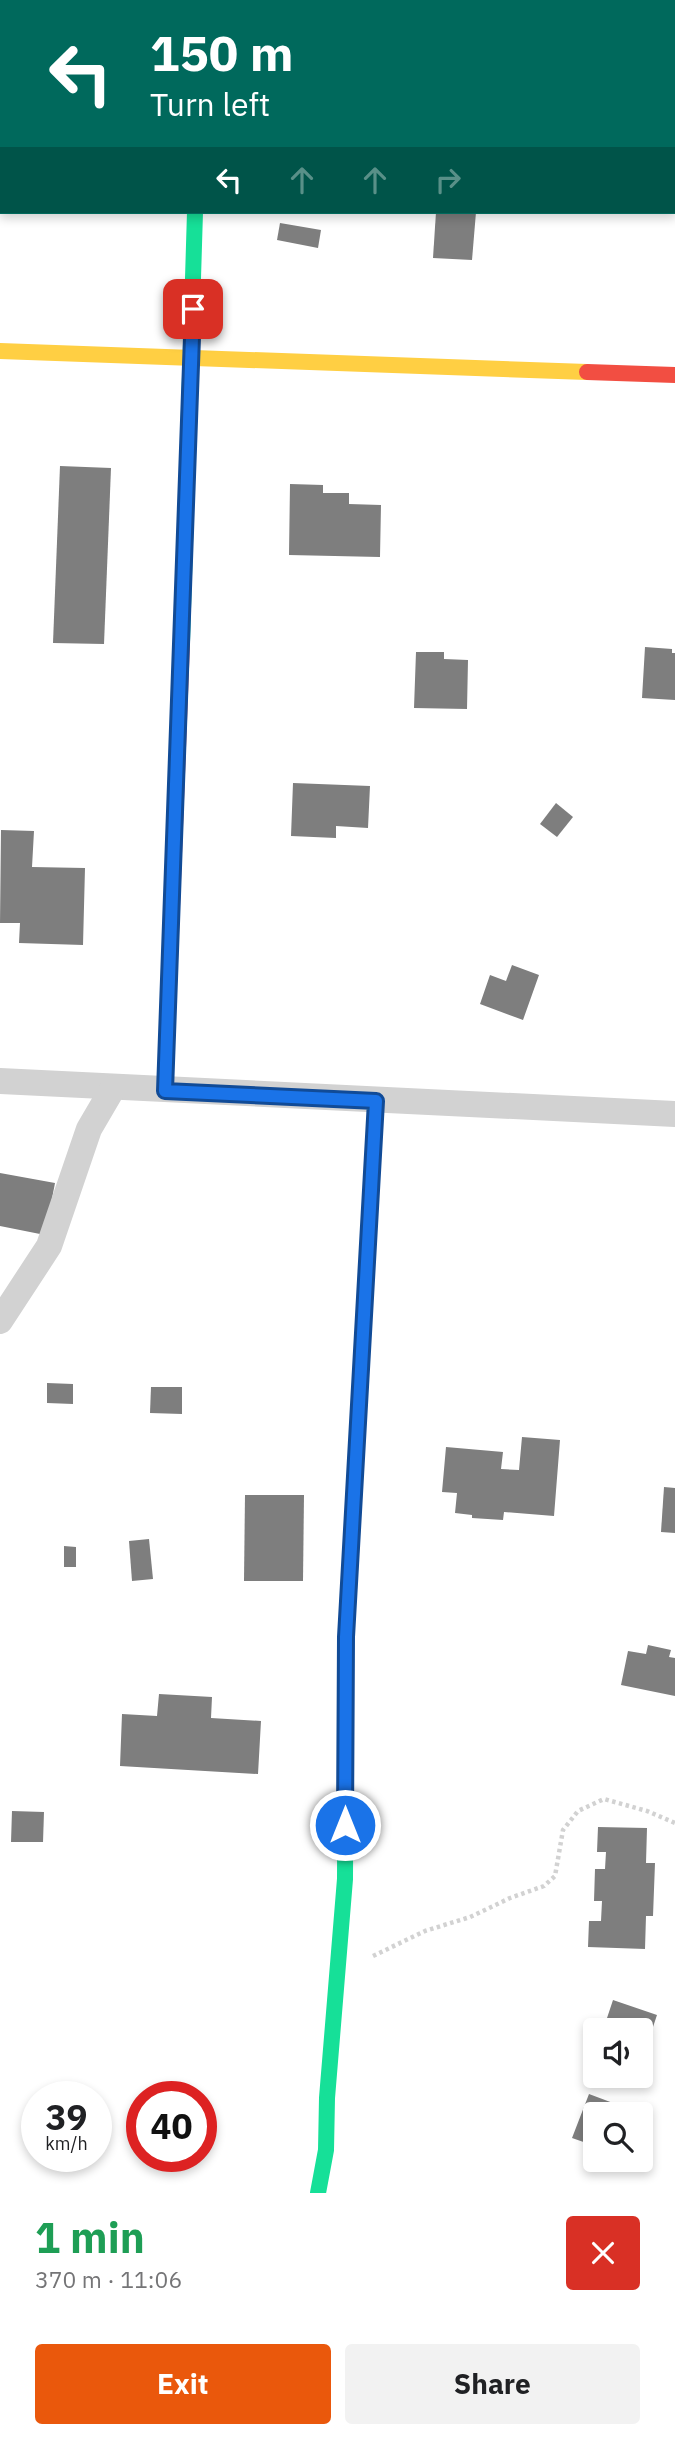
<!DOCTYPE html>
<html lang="en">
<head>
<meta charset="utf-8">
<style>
	:root { --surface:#fff; --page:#f2f2f2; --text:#202124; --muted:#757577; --accent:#ea580c }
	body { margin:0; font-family:"IBM Plex Sans",sans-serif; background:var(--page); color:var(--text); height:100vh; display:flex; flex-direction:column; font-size:26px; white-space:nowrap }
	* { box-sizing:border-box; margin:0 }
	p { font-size:23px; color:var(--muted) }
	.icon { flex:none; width:38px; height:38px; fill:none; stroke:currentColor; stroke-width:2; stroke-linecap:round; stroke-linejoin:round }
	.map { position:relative; height:2193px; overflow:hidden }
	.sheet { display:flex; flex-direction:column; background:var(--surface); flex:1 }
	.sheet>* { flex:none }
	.guide { position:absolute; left:0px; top:0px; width:676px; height:214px; box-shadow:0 4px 10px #0003; background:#00695c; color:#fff; overflow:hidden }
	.controls { position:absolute; left:583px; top:2018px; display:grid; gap:14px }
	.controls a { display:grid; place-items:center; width:70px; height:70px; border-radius:7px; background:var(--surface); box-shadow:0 4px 10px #0003; font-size:35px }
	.speed { position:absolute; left:21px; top:2081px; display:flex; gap:14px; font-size:35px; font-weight:700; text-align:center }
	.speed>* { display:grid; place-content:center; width:91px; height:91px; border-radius:50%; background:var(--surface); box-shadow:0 4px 10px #0003; line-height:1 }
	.speed small { font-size:18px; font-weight:400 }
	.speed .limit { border:10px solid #d22; background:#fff; color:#111 }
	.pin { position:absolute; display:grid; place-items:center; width:60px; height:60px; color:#fff; margin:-30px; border-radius:14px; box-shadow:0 4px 10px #0006 }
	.me { position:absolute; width:77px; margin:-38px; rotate:0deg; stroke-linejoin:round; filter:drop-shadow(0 0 5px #0008) }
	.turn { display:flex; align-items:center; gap:24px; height:147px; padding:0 35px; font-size:32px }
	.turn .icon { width:91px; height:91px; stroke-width:2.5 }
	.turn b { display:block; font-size:49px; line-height:60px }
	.lanes { display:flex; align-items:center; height:66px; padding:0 35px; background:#0003; justify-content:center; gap:35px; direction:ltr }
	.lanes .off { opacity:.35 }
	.round { display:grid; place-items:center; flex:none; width:74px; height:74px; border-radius:7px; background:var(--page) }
	.head { display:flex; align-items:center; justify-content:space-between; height:119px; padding:0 35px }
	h1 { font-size:42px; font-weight:800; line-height:52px; color:#1e9e55 }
	.primary-button { display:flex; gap:14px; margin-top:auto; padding:14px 35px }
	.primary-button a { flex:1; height:80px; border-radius:7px; background:var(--accent); color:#fff; font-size:28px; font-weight:800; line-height:80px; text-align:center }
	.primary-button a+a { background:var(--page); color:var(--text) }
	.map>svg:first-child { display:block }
</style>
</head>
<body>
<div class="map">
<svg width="675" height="2193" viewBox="0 0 675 2193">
	<rect width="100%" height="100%" fill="#fff"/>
	<g fill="#7e7e7e">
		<path d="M436 212H476L472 260 433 258Z"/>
		<path d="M280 223 321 230 318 248 277 240Z"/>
		<path d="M60 466 111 468 104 644 53 643Z"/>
		<path d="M290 484 323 485V493H349V504L381 505 380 557 289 555Z"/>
		<path d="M645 647 672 649V653H675V700L642 698Z"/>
		<path d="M416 652H444V659L468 660 467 709 414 708Z"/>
		<path d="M293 783 370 786 368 828 336 826V838L291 836Z"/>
		<path d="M556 803 573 817 557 837 540 824Z"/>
		<path d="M1 830 34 831 32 867 85 868 83 945 19 943 20 923H0Z"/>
		<path d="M512 965 539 975 523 1020 480 1004 490 975 506 981Z"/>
		<path d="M0 1173 55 1183 45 1235 0 1226Z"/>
		<path d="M47 1383 73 1384V1404L47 1403Z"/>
		<path d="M151 1387H182V1414L150 1413Z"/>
		<path d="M522 1437 560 1440 554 1516 504 1512 503 1520 472 1518V1515L455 1513 457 1493 442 1492 446 1447 503 1452 501 1469 519 1470Z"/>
		<path d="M664 1487 675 1488V1533L661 1532Z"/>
		<path d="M245 1495H304L303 1581H244Z"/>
		<path d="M149 1539 153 1579 132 1581 129 1541Z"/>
		<path d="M64 1546 76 1547V1567H64Z"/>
		<path d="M648 1645 671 1650 669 1657 675 1658V1696L621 1685 628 1651 646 1654Z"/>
		<path d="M159 1694 212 1697 211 1718 261 1721 258 1774 120 1766 122 1714 157 1716Z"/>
		<path d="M12 1811 44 1812 43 1842H11Z"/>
		<path d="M598 1827 647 1828 646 1863H655L653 1916H646L645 1949 588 1947 589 1921H601L602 1901H594L595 1869H605L606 1852H597Z"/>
		<path d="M613 2000 657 2015 641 2063 640 2030H603Z"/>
		<path d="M589 2094 613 2103 609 2114H595V2146L572 2138Z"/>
	</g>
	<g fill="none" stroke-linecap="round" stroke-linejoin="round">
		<path stroke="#d2d2d2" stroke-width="4.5" stroke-dasharray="3.5 3.5" stroke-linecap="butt" d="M373 1956 425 1931 470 1917 510 1898 544 1886 555 1876 563 1830 578 1811 604 1799 647 1811 675 1823"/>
		<g stroke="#d2d2d2" stroke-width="26">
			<path d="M204 2V0"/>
			<path d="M0 1081 675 1114"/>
			<path d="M0 1321 49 1246 89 1129 113 1088"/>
		</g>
		<g stroke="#16e098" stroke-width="16">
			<path d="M182 642 195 212"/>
			<path d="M365 1300 376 1101"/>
			<path d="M318 2193 326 2150 327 2098 345 1879 346 1637 349 1590"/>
		</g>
		<g stroke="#ffcf43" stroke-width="16">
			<path d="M0 351 587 372"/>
			<path d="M349 1590 365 1300"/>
		</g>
		<g stroke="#f24e42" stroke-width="16">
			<path d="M587 372 675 375"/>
			<path d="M165 1091 182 642"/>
		</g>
	</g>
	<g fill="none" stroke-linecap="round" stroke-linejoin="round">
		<g stroke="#114b97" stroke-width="18">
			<path id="route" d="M193 309 165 1091 376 1101 346 1637 345 1825"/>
		</g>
		<use href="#route" stroke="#1a73e8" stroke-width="12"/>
	</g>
</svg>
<div class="controls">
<a><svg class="icon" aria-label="sound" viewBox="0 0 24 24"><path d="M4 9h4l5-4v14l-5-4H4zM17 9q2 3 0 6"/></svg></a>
<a><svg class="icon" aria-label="search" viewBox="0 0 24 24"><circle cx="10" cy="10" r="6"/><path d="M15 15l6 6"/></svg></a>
</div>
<div class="speed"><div>39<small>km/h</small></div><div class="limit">40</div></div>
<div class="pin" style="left:193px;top:309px;background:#d93025"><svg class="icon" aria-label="arrive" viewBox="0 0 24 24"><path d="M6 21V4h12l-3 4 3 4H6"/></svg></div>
<svg class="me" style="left:345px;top:1825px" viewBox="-20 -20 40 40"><circle r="17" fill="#1a73e8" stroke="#fff" stroke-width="3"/><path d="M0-11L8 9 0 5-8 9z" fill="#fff"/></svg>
<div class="guide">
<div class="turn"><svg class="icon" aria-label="left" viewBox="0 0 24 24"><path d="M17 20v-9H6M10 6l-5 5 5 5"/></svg><div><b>150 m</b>Turn left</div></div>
<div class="lanes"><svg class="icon" aria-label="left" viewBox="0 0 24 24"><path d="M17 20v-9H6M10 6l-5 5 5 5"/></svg><svg class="icon off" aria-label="ahead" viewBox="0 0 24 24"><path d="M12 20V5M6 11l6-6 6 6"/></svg><svg class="icon off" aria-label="ahead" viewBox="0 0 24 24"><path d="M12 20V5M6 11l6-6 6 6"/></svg><svg class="icon off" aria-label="right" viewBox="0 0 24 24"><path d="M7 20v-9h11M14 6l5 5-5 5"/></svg></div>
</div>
</div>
<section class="sheet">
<div class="head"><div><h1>1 min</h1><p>370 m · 11:06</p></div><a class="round" style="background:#d93025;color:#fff"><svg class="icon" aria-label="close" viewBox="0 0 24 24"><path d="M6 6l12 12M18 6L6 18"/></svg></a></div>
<div class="primary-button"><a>Exit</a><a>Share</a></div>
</section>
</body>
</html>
